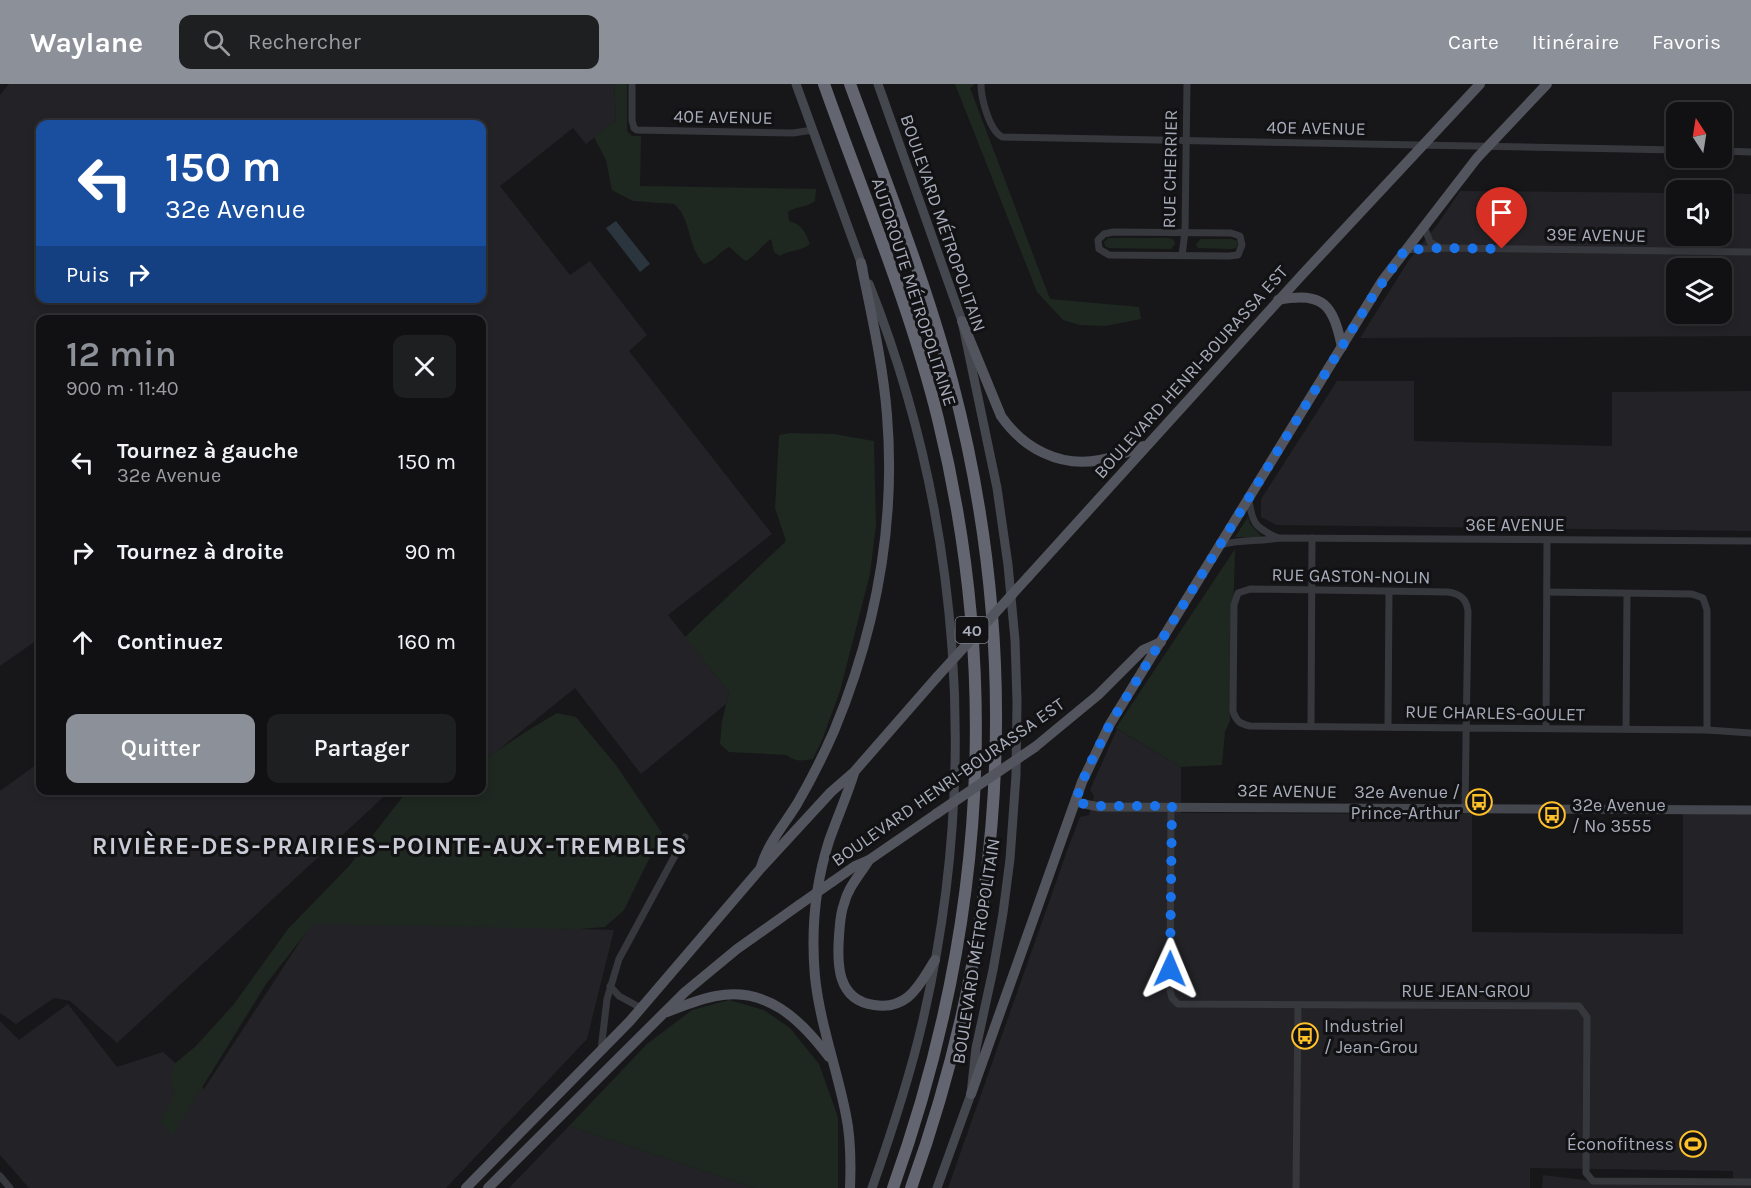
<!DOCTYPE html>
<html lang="fr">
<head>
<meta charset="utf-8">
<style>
	:root { --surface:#111113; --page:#1e1f21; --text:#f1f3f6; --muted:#9c9da0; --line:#303133; --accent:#8c9099 }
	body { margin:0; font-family:Karla,sans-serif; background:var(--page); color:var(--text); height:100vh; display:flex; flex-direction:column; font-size:22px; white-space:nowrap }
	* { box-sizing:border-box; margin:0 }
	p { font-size:20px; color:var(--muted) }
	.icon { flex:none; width:33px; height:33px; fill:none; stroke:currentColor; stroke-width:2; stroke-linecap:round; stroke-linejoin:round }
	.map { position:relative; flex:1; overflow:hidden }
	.drawer { position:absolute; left:36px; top:231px; width:450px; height:480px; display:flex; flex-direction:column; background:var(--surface); border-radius:12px; box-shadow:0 3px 9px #0003,0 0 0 2px var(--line) }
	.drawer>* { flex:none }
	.banner { position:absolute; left:36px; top:36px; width:450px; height:183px; border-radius:12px; box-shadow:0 3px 9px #0003,0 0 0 2px var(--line); background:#1a4fa0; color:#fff; overflow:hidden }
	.needle { width:39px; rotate:348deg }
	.buttons { position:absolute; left:1666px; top:18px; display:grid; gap:12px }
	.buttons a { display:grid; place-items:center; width:66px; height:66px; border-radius:12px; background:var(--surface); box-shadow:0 3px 9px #0003,0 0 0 2px var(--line); font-size:30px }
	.pin { position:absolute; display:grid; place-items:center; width:51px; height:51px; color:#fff; margin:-62px -26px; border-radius:50% 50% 50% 0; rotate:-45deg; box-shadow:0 0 6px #0007 }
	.pin .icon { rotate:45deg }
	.me { position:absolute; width:66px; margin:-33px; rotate:1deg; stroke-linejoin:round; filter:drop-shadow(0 0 4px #0008) }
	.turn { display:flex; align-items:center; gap:21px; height:126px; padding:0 30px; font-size:27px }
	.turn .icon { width:78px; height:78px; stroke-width:2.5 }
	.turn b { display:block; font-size:42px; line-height:51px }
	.then { display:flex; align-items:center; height:57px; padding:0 30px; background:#0003; gap:12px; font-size:22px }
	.round { display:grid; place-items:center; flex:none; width:63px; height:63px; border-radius:12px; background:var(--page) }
	.headline { display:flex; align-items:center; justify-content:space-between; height:102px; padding:0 30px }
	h1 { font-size:36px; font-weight:600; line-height:45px; color:var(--accent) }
	.action { display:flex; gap:12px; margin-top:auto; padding:12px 30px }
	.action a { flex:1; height:69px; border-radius:12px; background:var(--accent); color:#fff; font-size:24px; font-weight:600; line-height:69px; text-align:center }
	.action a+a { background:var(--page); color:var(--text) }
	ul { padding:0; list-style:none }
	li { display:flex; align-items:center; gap:18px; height:90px; padding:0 30px }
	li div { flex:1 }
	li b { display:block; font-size:22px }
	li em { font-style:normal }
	header { display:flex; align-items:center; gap:36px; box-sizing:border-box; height:84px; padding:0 30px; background:var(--accent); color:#fff }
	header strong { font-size:28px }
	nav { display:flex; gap:33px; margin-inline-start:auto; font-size:21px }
	.search { width:420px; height:54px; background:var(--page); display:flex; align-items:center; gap:15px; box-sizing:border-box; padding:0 21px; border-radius:12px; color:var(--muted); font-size:22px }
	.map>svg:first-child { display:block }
</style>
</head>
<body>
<header>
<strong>Waylane</strong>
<div class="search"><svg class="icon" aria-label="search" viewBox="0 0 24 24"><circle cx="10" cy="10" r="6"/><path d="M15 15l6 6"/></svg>Rechercher</div>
<nav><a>Carte</a><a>Itinéraire</a><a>Favoris</a></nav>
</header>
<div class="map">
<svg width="1751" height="1104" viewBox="0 0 1751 1104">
	<rect width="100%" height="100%" fill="#171719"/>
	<g fill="#232226" fill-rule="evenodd">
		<path d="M9 0H614L616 36 586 60 573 44 500 102 570 191 590 177 647 251 629 267 772 450 668 531 729 608 726 620 641 690 575 604 482 679V236H40V554L0 582V11ZM40 40H482V214H40Z"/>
		<path d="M1460 107 1677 109V152H1722V109L1751 110V252L1360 254 1409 176 1437 141ZM1677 184H1722V230H1677Z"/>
		<path d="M1337 297H1414V357L1612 362V308L1751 307V447L1277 441 1261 433V415Z"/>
		<path d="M1117 645 1181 683V729L1472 730V848L1683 850V726H1751V1104H1542L1543 1091 1593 1097H1733V1087L1530 1084V1104H948L1067 767 1080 733 1089 731 1094 712 1090 706Z"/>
		<path d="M40 678V706L390 707 117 959 70 917 54 914 16 940 0 929V707Z"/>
		<path d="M314 836 614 846 587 955 446 1104H29L0 1071V937L19 956 68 920 117 983 163 968 204 1005Z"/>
		<path d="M569 1042 755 1104H509Z"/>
	</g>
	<g fill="#1e2820">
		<path d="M614 0H627V47L632 52H641L640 102 816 105 815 117C806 124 796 122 788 128L789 137C803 141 805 148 810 160 802 167 789 166 780 172L774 168 771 155C762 161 756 171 746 177 739 173 735 167 729 163 719 168 715 177 704 180 687 163 692 135 674 120L633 117 612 106 606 76 594 53 616 36Z"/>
		<path d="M955 0H975L970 4 1050 215 1139 223 1141 235 1105 242 1080 241 1063 236 1037 208Z"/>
		<path d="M1109 154H1169L1174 156 1175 160 1171 165 1109 164 1105 162 1104 158Z"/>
		<path d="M1201 155H1232L1237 157 1238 161 1236 164 1232 165 1198 164 1196 160Z"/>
		<path d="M790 349 834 350 874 357 876 441 870 490 840 607 822 656 813 675C802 677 795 678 787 671L729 668 720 660 722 637 729 608 685 553 786 457 775 424 779 351Z"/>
		<path d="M1248 433 1250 440 1262 453H1235Z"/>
		<path d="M1235 465 1230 637 1225 648 1222 681 1181 683 1116 644Z"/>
		<path d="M557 629 576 633 616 681 662 749 624 826 605 843 579 845 313 840 266 900 172 1052 160 1037 175 1012 172 997 173 981 196 962 234 920 288 845 349 782 407 707 482 706V677L527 647Z"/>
		<path d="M729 916 764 926 790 944 819 980 838 1033V1104H755L569 1042 647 960 692 926Z"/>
	</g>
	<path fill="#2b353e" d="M616 137 650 180 640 188 606 144Z"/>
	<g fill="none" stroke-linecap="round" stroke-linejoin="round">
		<g stroke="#37383e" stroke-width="7">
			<path d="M632 0V36L634 44 637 46 793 49 813 46"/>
			<path d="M981 0C981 14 989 46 1002 53L1677 66"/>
			<path d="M1722 67 1751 68"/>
			<path d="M1424 142 1430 158 1441 164"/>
			<path d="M1113 148 1231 149 1240 152 1242 161 1238 171 1229 172 1109 171 1099 165 1098 156 1104 150Z"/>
			<path d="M1405 166 1441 164 1751 168"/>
			<path d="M1182 171 1185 148 1187 0"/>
			<path d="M1249 416C1252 440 1256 444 1278 454"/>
			<path d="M1221 461C1240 455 1259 458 1278 454L1751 457"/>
			<path d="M1547 508 1692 510 1703 514 1707 526V646"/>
			<path d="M1311 642 1312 454"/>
			<path d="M1388 642 1389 507"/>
			<path d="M1546 644 1547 456"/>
			<path d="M1626 645 1627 510"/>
			<path d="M1171 722 1170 906 1172 914 1178 920 1579 922 1587 933 1586 1089 1593 1097 1751 1098"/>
			<path d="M1465 725 1468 527C1466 514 1460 510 1448 508L1250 505 1238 509 1234 521 1233 627C1236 637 1240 640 1250 642L1707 646 1751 649"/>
			<path d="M610 902 619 912 641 924"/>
			<path d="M601 966 607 915 619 875 685 753"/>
			<path d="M0 1092 10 1104"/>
			<path d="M1296 1104 1298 922"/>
		</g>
		<g stroke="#45474f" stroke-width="9">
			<path d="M796 0 863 184"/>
			<path d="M878 0 962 237 997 404 1008 481 1015 556 1017 617 1016 691 1010 775 1003 829 993 886 976 964 971 1010 937 1104"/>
			<path d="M869 200C962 434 980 694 922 940 909 996 891 1050 872 1104"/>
			<path d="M1075 718 1099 723 1751 726"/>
		</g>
		<g stroke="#53555e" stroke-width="10">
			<path d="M1278 216C1324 207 1333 221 1342 263"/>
			<path d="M962 237 1001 332C1023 364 1060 384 1100 376 1115 373 1130 367 1144 362"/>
			<path d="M1028 493 1300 193 1480 0"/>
			<path d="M1035 663 1098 611 1143 566 1161 558"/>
			<path d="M869 776C860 791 848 803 844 820 840 830 840 841 839 852 837 880 837 916 874 921 886 923 898 921 908 913 920 903 927 888 935 876"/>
			<path d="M761 783C768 759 784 741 797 720 811 696 823 672 834 647 876 546 896 441 887 331 883 280 871 229 861 179"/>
			<path d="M832 798 855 782 869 776 936 730"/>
			<path d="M667 928C683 922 699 915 716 912 767 902 801 936 829 973"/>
			<path d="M971 1010 1082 698 1110 640 1382 197 1477 74 1547 0"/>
			<path d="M466 1104 630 937 761 784 831 708 854 688 937 593"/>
			<path d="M488 1104 685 908 737 865 799 821"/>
			<path d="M850 1104C851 1080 851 1055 846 1031 837 985 820 940 815 893 811 848 815 801 829 757 837 734 847 712 854 689"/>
		</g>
		<g stroke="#636670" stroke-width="12">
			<path d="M824 0C863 110 910 222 938 335 1002 595 983 853 893 1104"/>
			<path d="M850 0C886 98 925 196 952 297 1024 570 1006 839 911 1104"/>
		</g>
		<g stroke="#53555e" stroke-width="10">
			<path d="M937 593 1028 493"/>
			<path d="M936 730 1035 663"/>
			<path d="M799 821 832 798"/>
		</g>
	</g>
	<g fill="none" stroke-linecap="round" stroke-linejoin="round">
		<path stroke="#1a73e8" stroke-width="10" stroke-dasharray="0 18" d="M1170 885 1172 722H1095L1075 718 1087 686 1110 640 1371 215 1405 166 1441 164 1502 165"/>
	</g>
	<defs>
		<g id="bus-ring" transform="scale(1.35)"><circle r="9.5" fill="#121214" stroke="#ffc129" stroke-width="1.5"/><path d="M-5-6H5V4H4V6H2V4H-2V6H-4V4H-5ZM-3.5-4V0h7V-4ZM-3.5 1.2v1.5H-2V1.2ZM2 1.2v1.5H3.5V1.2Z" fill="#ffc129"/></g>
		<g id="stadium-ring" transform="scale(1.35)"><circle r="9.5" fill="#121214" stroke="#ffc129" stroke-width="1.5"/><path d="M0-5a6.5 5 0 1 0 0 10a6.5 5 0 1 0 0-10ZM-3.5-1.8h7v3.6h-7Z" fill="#ffc129"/></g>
	</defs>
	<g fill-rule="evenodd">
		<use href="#bus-ring" x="1479" y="718"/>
		<use href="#bus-ring" x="1552" y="731"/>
		<use href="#bus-ring" x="1305" y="952"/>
		<use href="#stadium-ring" x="1693" y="1060"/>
	</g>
	<g text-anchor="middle" stroke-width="6" stroke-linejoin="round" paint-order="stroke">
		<rect fill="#121214" stroke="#7a7e88" stroke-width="1.5" x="955.5" y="533" width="33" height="26" rx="4.5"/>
		<g font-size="16" font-weight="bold" fill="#a7acba">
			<text x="972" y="552">40</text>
		</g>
		<g font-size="18" fill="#a7acba" stroke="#121214">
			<text transform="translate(723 33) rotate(1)" y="6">40E AVENUE</text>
			<text transform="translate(1316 44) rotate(1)" y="6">40E AVENUE</text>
			<text transform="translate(1170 85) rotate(-89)" y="6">RUE CHERRIER</text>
			<text transform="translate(943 139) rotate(71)" y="6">BOULEVARD MÉTROPOLITAIN</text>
			<text transform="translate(1596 151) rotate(1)" y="6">39E AVENUE</text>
			<text transform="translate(914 208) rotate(72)" y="6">AUTOROUTE MÉTROPOLITAINE</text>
			<text transform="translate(1191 288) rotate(-48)" y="6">BOULEVARD HENRI-BOURASSA EST</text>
			<text x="1515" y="447">36E AVENUE</text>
			<text transform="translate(1351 492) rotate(1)" y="6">RUE GASTON-NOLIN</text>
			<text transform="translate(1495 629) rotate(1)" y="6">RUE CHARLES-GOULET</text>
			<text transform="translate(948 698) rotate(-35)" y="6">BOULEVARD HENRI-BOURASSA EST</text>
			<text transform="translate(1287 707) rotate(1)" y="6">32E AVENUE</text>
			<text transform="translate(976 867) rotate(-81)" y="6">BOULEVARD MÉTROPOLITAIN</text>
			<text x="1466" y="913">RUE JEAN-GROU</text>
		</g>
		<g font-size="18" fill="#a7acba" stroke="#121214" text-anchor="end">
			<text x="1460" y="714">32e Avenue /<tspan x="1460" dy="21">Prince-Arthur</tspan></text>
			<text x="1572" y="727" text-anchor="start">32e Avenue<tspan x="1572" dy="21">/ No 3555</tspan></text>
			<text x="1324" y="948" text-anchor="start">Industriel<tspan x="1324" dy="21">/ Jean-Grou</tspan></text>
			<text x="1674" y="1066">Éconofitness</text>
		</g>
		<g font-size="24" font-weight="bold" letter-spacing="1.5" fill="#c9ccd6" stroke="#121214">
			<text x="390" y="770">RIVIÈRE-DES-PRAIRIES–POINTE-AUX-TREMBLES</text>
		</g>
	</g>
</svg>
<div class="buttons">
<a><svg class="needle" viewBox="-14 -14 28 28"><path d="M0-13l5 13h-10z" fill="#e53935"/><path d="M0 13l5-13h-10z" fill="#9c9da0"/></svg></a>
<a><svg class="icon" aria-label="sound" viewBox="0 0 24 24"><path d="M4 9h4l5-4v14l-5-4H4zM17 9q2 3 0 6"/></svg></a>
<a><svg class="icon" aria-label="layers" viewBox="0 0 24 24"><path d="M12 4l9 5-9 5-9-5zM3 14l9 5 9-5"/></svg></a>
</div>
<div class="pin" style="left:1502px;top:165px;background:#d93025"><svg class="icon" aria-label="arrive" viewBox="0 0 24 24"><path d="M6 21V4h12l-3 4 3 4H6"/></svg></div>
<svg class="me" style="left:1170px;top:885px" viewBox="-20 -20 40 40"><path d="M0-17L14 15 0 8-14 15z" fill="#1a73e8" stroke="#fff" stroke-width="4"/></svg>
<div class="banner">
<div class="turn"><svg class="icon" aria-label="left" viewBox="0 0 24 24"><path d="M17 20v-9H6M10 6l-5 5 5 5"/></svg><div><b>150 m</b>32e Avenue</div></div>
<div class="then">Puis<svg class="icon" aria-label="right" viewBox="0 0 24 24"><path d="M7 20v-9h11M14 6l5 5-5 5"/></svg></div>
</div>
<section class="drawer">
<div class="headline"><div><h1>12 min</h1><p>900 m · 11:40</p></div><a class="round"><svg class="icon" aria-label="close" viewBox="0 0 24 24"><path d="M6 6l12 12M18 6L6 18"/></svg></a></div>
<ul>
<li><svg class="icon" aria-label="left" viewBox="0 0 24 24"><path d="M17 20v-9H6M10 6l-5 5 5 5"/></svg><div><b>Tournez à gauche</b><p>32e Avenue</p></div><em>150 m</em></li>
<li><svg class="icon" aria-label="right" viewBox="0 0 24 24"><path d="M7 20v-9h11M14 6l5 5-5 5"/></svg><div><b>Tournez à droite</b></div><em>90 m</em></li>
<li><svg class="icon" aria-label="ahead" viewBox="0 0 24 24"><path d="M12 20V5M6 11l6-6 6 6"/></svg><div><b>Continuez</b></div><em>160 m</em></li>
</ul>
<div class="action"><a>Quitter</a><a>Partager</a></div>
</section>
</div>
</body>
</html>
